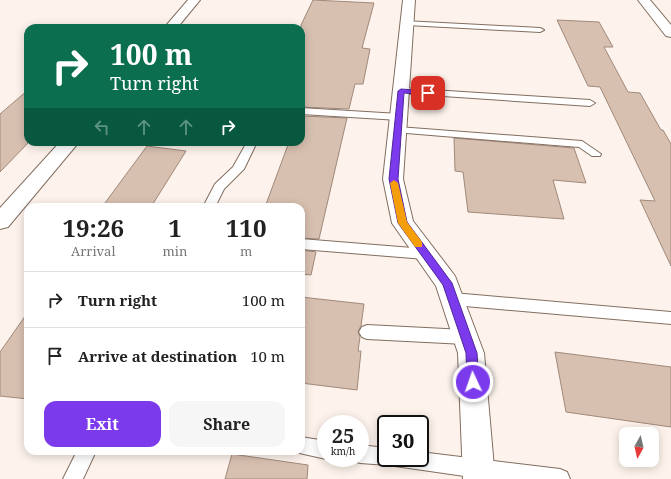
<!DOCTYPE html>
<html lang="en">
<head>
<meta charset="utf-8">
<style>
	:root { --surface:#fff; --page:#f6f6f6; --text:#222; --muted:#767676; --line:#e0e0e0; --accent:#7c3aed }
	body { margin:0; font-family:"Noto Serif",serif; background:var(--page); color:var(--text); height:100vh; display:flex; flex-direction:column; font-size:15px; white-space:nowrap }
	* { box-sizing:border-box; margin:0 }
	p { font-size:13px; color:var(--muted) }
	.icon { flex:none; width:22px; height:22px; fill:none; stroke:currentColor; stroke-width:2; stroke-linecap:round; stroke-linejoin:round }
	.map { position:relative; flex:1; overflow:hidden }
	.details { position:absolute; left:24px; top:203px; width:281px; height:252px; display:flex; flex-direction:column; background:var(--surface); border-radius:12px; box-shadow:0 2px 10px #0003 }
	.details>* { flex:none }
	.banner { position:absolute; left:24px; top:24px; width:281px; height:122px; border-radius:12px; box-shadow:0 2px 10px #0003; background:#0b6e4f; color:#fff; overflow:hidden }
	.needle { width:26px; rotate:188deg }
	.fabs { position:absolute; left:619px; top:427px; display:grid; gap:8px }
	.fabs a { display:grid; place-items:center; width:40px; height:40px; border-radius:8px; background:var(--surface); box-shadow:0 2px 10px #0003; font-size:20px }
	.speed { position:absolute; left:317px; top:415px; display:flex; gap:8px; font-size:20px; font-weight:700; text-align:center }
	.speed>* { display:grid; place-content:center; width:52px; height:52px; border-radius:50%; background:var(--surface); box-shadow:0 2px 10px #0003; line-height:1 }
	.speed small { font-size:10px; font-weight:400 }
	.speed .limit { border:2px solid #111; border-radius:6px; background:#fff; color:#111 }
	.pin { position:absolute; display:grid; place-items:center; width:34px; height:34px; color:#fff; margin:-17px; border-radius:8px; box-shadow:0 2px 6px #0006 }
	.me { position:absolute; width:44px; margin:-22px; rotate:357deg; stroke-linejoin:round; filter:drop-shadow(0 0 3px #0008) }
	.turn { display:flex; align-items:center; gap:14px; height:84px; padding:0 20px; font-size:18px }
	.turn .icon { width:52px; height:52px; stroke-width:2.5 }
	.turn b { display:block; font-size:28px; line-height:34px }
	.lanes { display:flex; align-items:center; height:38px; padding:0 20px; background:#0003; justify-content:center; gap:20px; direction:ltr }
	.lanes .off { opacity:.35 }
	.eta { display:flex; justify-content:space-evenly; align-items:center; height:68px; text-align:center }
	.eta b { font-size:24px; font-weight:700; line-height:28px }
	.cta { display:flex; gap:8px; margin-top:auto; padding:8px 20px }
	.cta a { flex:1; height:46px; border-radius:12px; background:var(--accent); color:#fff; font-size:16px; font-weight:700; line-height:46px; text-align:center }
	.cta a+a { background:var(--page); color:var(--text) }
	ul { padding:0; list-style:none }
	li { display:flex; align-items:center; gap:12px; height:56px; padding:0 20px; border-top:1px solid var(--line) }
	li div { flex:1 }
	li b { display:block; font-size:15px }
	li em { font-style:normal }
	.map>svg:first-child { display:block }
</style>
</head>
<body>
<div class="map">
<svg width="671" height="479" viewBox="0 0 671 479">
	<rect width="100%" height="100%" fill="#fdf3ec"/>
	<g fill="#d8c0b0" stroke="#a0897a">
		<path d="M313 0 374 3 362 48 370 49 363 84H355L349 109 301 107V25Z"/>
		<path d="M557 20 599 22 613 47H604L628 92 640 93 661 130H663L671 144V266L640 200 655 201 600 87 588 86Z"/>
		<path d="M28 90V143L0 172V114Z"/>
		<path d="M301 116 347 118 319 239 301 238V207H265L289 142H301Z"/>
		<path d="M454 138 574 148 586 183 553 180 564 219 468 212 463 172 455 171Z"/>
		<path d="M147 146 186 151 151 207H102Z"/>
		<path d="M301 250 316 252 311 275 301 274Z"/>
		<path d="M301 297 364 304 361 326 358 331 360 337 358 351H361L357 390 301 383Z"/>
		<path d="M28 312V399L0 396V352Z"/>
		<path d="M555 352 671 367V427L566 412Z"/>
		<path d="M232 454 308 465 307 479H225Z"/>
	</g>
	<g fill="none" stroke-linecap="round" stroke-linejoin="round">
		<g stroke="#836e5f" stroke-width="2">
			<g id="service">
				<path d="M404 21 540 28 544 30 540 32 407 25H404Z"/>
				<path d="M401 88 590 100 595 103 590 106 398 93 396 91Z"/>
				<path d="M301 108 399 114 404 117 399 120 301 114Z"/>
				<path d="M398 127 582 141 601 154 600 156H592L579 147 394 132 393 130 394 128Z"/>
				<path d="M247 142H257L244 169 224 189 215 207H203L215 184 233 167Z"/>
				<path d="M301 239 425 249 430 250 432 254 430 258 425 259 301 249Z"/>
				<path d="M453 293 671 312V324L453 305 448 303 446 299 448 295Z"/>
				<path d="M367 325 465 330 470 332 473 337 470 342 465 344 367 339 362 337 359 332 362 327Z"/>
				<path d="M301 437 326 441V458H329L326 459 295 452 294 451H301Z"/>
				<path d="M360 445 386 448V458H420V452L560 469 567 472 570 479H485L388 465 360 463 353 461 352 458H360Z"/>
				<path d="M77 451H96L83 479H63Z"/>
			</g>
		</g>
		<g stroke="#836e5f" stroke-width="2">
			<g id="minor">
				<path d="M188 0H200L177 28H164Z"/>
				<path d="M403 0H415L403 179 413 221 455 276 484 353 495 479H463L458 353 436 286 392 223 383 179Z"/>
				<path d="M60 142H79L8 227 0 229V208Z"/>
			</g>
		</g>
		<g stroke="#836e5f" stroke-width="2">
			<path id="trunk" d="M638 0H650L671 25V37L666 36Z"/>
		</g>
		<use href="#service" fill="#fff" fill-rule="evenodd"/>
		<use href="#minor" fill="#fff" fill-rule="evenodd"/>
		<use href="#trunk" fill="#fff" fill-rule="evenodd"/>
	</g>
	<path fill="#7c3aed" stroke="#51269a" d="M401 89 428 91 432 93 428 95 404 93 398 179 407 222 452 283 477 353 479 382 477 386 473 388 469 386 467 382 466 353 443 285 398 223 389 179 398 91Z"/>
	<path fill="#f59e0b" d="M394 180 398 183 407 222 422 242V247H415L398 223 390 183Z"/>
</svg>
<div class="fabs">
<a><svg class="needle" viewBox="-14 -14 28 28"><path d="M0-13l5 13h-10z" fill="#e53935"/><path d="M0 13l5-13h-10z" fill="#767676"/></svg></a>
</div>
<div class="speed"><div>25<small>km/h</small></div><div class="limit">30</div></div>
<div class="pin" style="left:428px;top:93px;background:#d93025"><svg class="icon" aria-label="arrive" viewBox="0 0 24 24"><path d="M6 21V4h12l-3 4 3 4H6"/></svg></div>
<svg class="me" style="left:473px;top:382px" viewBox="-20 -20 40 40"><circle r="17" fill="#7c3aed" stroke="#fff" stroke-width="3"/><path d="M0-11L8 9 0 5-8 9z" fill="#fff"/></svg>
<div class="banner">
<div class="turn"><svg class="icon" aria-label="right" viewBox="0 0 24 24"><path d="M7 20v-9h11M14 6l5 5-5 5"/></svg><div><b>100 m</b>Turn right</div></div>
<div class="lanes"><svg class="icon off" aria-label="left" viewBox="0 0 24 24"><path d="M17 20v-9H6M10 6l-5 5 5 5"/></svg><svg class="icon off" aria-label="ahead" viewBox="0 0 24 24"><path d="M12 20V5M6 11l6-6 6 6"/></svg><svg class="icon off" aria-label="ahead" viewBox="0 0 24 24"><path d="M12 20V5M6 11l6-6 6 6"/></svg><svg class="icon" aria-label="right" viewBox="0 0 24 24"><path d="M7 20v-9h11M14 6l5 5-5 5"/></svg></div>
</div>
<section class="details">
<div class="eta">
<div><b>19:26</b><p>Arrival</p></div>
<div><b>1</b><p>min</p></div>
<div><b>110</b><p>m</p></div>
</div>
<ul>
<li><svg class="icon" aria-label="right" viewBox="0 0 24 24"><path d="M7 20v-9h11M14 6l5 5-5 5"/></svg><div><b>Turn right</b></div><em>100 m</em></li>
<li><svg class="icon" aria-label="arrive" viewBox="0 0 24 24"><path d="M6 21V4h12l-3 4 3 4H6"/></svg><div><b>Arrive at destination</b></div><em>10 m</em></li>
</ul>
<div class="cta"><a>Exit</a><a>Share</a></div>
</section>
</div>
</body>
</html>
